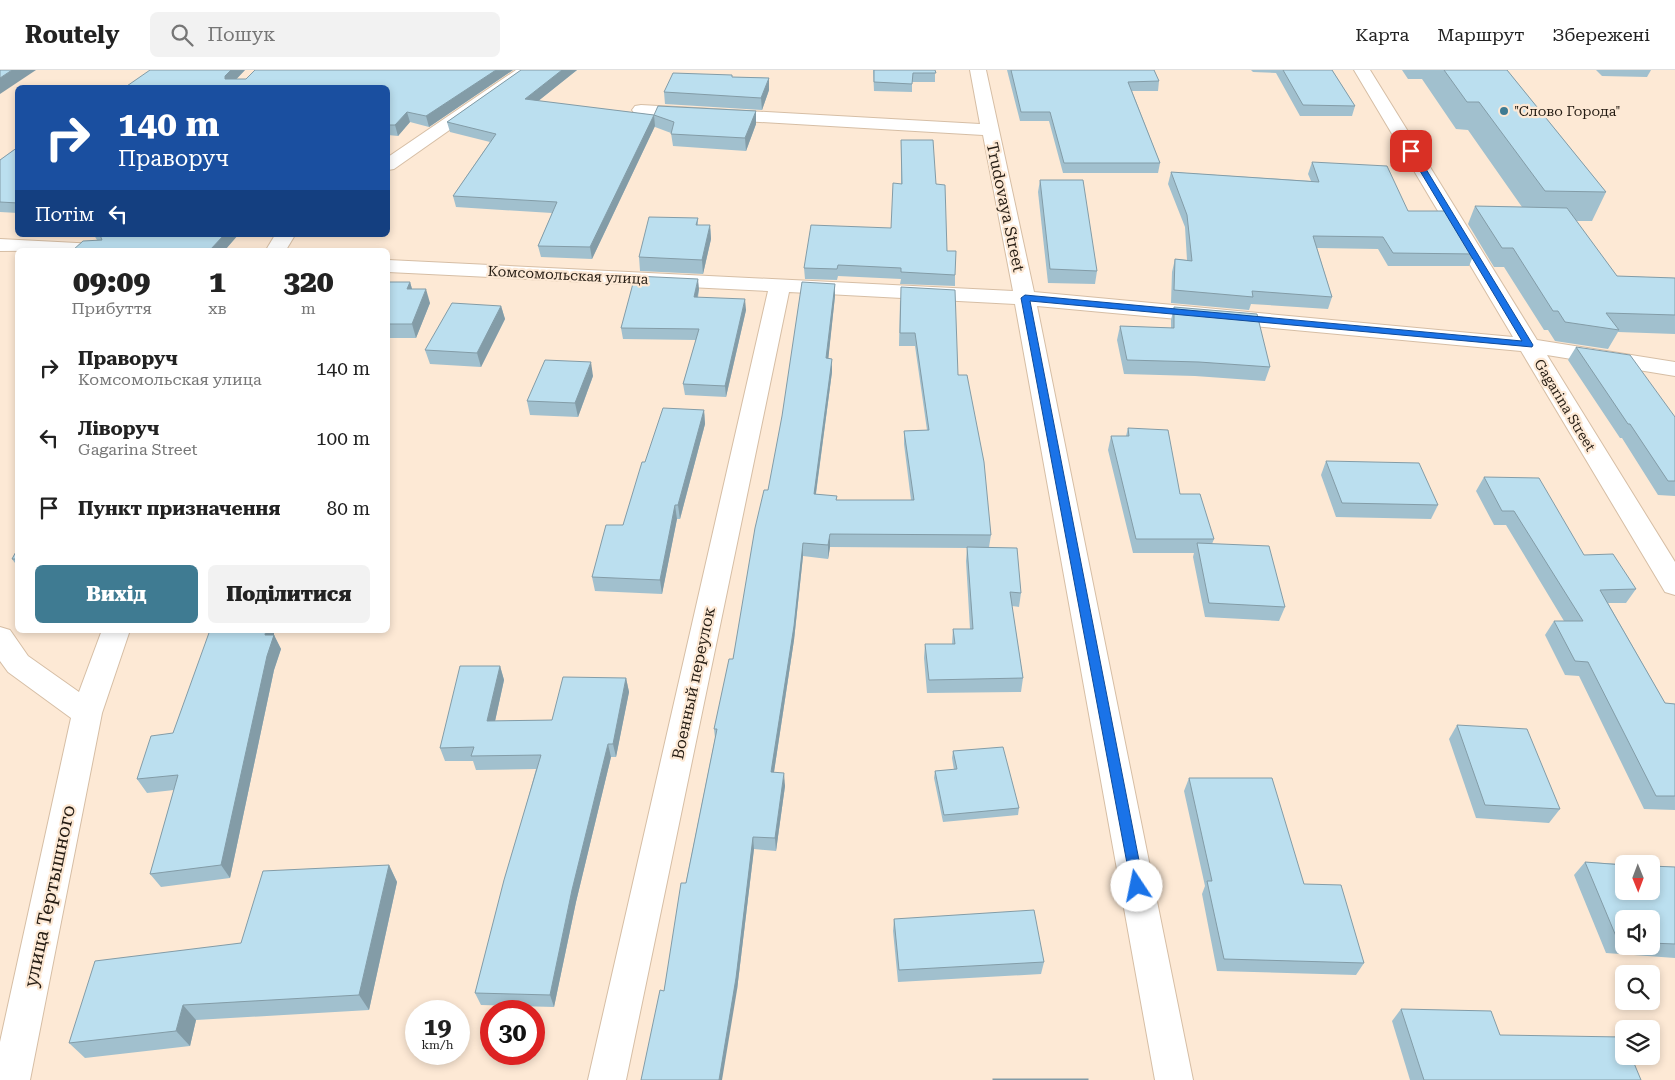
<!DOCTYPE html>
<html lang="uk">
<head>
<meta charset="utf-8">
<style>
	:root { --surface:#fff; --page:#f2f2f2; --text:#222; --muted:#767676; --line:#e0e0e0; --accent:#3f7b92 }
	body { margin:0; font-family:"Roboto Serif",serif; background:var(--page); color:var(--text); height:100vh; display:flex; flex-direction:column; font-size:19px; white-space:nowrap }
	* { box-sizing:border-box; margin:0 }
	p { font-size:16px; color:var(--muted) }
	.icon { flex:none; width:28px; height:28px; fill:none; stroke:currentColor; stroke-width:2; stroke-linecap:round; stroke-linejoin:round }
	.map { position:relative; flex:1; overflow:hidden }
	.drawer { position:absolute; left:15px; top:178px; width:375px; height:385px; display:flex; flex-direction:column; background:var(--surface); border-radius:8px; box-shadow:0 2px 8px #0003 }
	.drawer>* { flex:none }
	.top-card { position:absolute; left:15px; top:15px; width:375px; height:152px; border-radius:8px; box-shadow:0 2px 8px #0003; background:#1a4fa0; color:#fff; overflow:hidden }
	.needle { width:32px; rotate:179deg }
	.tools { position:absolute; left:1615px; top:785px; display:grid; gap:10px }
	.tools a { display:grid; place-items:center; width:45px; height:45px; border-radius:8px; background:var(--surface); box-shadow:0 2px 8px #0003; font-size:25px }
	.speed { position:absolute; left:405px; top:930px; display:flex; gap:10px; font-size:25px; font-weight:700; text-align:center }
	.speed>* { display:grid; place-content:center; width:65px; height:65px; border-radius:50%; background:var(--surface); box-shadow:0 2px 8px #0003; line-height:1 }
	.speed small { font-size:12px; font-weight:400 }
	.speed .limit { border:8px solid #d22; background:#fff; color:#111 }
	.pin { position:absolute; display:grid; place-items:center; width:42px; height:42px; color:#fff; margin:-21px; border-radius:10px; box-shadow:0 2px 8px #0006 }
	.me { position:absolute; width:55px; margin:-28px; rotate:349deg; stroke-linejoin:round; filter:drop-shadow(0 0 4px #0008) }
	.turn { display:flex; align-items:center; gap:18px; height:105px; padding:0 20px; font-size:22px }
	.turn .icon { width:65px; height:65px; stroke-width:2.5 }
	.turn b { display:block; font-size:35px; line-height:42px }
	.then { display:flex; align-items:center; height:48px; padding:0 20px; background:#0003; gap:10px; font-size:19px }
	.eta { display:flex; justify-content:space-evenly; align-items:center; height:85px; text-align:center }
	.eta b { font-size:30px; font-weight:800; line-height:35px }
	.button { display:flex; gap:10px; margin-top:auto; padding:10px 20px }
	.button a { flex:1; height:58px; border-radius:8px; background:var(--accent); color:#fff; font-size:20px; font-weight:800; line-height:58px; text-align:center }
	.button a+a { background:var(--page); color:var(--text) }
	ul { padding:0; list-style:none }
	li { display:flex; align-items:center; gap:15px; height:70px; padding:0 20px }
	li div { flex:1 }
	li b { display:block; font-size:19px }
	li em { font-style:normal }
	header { display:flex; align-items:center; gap:30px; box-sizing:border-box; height:70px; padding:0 25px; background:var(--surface); border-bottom:1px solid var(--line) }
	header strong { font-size:24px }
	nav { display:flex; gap:28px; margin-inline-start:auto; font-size:18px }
	.search { width:350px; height:45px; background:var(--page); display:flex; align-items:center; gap:12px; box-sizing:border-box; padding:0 18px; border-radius:8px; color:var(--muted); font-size:19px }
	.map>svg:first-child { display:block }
</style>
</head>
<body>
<header>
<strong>Routely</strong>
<div class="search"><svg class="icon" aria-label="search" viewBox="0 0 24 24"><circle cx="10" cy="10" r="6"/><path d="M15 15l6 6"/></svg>Пошук</div>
<nav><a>Карта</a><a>Маршрут</a><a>Збережені</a></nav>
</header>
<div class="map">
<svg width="1675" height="1010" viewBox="0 0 1675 1010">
	<rect width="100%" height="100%" fill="#fde9d5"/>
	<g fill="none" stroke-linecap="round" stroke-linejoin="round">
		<g stroke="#d6bea5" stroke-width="2">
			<g id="street">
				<path d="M516 0H535L394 99 388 100V87Z"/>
				<path d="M970 0H986L1034 222 1513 267 1354 0H1370L1537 270 1675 292V306L1547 285 1675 492V525L1665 522 1521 281 1037 236 1193 1010H1155L1015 234 789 222 626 1010H588L768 221 388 202V190L1013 221 983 65 641 45 635 44 632 40 635 36 641 35 980 54Z"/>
				<path d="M275 165H295L286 180H266Z"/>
				<path d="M0 169 96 174 103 176 106 180 0 181Z"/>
				<path d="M0 557 10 560 28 586 79 622 102 560H130L102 643 30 1010H0V972L71 648 8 602 0 591Z"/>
			</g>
		</g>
		<use href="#street" fill="#fff" fill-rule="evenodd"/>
	</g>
	<g fill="#a1c0ce" fill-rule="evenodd">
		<path d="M245 0 236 9H246L255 0H513L429 57 410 52 398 66 388 65V18H124Z"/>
		<path d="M521 0H577L538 31 654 45 756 41V54L746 81 673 76 671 63 655 57V56L592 189 541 187 538 176 552 143 456 137 453 126 490 72 450 62 447 52Z"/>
		<path d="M873 0H935V12H912V22L874 21Z"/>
		<path d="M1007 0H1154L1159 11 1158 21H1132L1160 93 1158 103H1063L1049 51H1020Z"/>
		<path d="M1251 0H1332L1355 36 1352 46H1300L1276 3 1253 2Z"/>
		<path d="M1402 0H1507L1606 122 1592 151H1576L1617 206 1675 208V264L1618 262 1608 279 1555 271 1548 260H1544L1504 197H1494L1468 154 1475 136 1522 137 1468 60 1456 59 1422 9H1408Z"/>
		<path d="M1596 0H1651L1647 7 1602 6Z"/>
		<path d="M732 5V7L769 8V20L762 40 665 34 664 22Z"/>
		<path d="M901 70 936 114 947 181 955 205V216L900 214 901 209 838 206 837 210 805 209 804 198 891 158 901 114Z"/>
		<path d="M18 77V143L0 142V90Z"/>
		<path d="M1312 92 1408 141 1474 184 1469 196H1388L1378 179 1317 178 1332 227 1328 239 1251 234 1249 240 1171 233 1172 202 1175 189 1187 190 1185 157 1168 114 1171 102 1311 111 1308 104Z"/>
		<path d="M1040 110 1097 201 1095 214 1048 213 1038 122Z"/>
		<path d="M698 148V155H710L711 169 703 204 640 201 639 187Z"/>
		<path d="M94 165H238L225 180H73L97 170Z"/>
		<path d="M388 212H410L412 219 430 233 416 268H388Z"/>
		<path d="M835 214V226L828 289 832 302 816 424 837 430H911L904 374V361L927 360 915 276H899L900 230 958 305 991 465 989 477 1021 523 1019 537 1012 536 1023 608 1021 622 927 623 924 588 925 574H952L953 559H970L966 491 967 478 830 477 828 489 803 486 794 570 774 702 785 716 776 781 754 779 737 920 664 921 715 668 714 659 733 589 768 420Z"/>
		<path d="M699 219 698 228 746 240 726 327 685 325 683 314 696 270 623 269 621 258Z"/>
		<path d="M501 236 505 249 481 297 430 294 425 280Z"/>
		<path d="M1174 237 1270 297 1265 311 1195 306 1124 304 1117 270 1120 256 1171 258V250Z"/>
		<path d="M1576 277 1675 347V426L1658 425 1622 368H1620L1568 290Z"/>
		<path d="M593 306 578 347 530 345 527 331Z"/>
		<path d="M704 340 705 354 680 449H677L662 524 595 521 592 507 623 455 645 392Z"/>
		<path d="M1128 358 1214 469 1212 474 1285 537 1279 551 1205 547 1193 487 1194 483H1133L1108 380 1111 366H1126Z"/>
		<path d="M1326 391 1438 435 1431 449 1336 447 1321 405Z"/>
		<path d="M1484 407 1584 485 1636 519 1626 533H1608L1665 633 1675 634V740L1644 739 1579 606 1565 605 1545 565 1554 551H1564L1506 455H1494L1476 421Z"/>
		<path d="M18 478V497L12 489Z"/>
		<path d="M274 565 281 579 274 600 230 808 161 817 150 804 174 720 147 723 137 709 173 663Z"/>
		<path d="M500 596 504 610 495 651 552 650 626 608 629 622 616 687H611L576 832 554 937 481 935 475 923 536 699 476 700 473 691H445L440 678Z"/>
		<path d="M1457 655 1560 739 1549 753 1476 748 1449 669Z"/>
		<path d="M953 681 1019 738 1018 745 943 752 934 708 935 701 954 700 952 688Z"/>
		<path d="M1189 708 1304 814 1364 893 1356 905 1217 901 1202 824 1205 816 1184 721Z"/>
		<path d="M1585 792 1675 797V888L1606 883 1574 805ZM1624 849H1651V876H1624Z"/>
		<path d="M389 795 397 812 369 940 196 950 190 976 85 988 69 973 241 873Z"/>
		<path d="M894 849 1044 892 1041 904 898 912 893 861Z"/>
		<path d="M1401 939 1500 965 1641 1010H1410L1392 951Z"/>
	</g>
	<g fill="#839ca7">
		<path d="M12 0H36L0 24V8Z"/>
		<path d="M231 0H245L229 17 225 9V6Z"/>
		<path d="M496 0H513L429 57 426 46Z"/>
		<path d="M562 0H577L527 40 525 29Z"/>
		<path d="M769 8V20L762 40 761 28Z"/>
		<path d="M756 41V54L746 81 745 68Z"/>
		<path d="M407 42 410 52 398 66 395 55Z"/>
		<path d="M654 45 655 56 592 189 590 177Z"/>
		<path d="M710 155 711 169 703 204 702 190Z"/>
		<path d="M224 165H238L225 180H210Z"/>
		<path d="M698 209 699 219 695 238 694 227Z"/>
		<path d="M410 212 414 226 407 219Z"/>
		<path d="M835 214V226L827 301 826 288Z"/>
		<path d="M426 219 430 233 416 268 412 254Z"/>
		<path d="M745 229 746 240 726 327 725 316Z"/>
		<path d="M501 236 505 249 481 297 477 283Z"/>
		<path d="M832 289V302L814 437V424Z"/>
		<path d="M591 292 593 306 578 347 575 333Z"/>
		<path d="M704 340 705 354 680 449 678 435Z"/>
		<path d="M675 435 677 449 662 524 660 510Z"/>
		<path d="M830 464V477L828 489V475Z"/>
		<path d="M803 473V486L794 570 772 715 771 702Z"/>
		<path d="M266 560H274V565L281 579 274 600 230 808 221 795Z"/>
		<path d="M500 596 504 610 492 665 487 651Z"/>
		<path d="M626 608 629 622 616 687 613 674Z"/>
		<path d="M608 674 611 687 576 832 554 937 550 925 572 820Z"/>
		<path d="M784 703 785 716 776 781 775 768Z"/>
		<path d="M753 767 754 779 737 920 722 1010H719Z"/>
		<path d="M389 795 397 812 369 940 359 925Z"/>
		<path d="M183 935 196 950 190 976 176 961Z"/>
	</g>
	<g fill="#bbdfef" stroke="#839ca7">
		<path d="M0 0H12L0 8Z"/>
		<path d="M150 0H231L225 6V9H246L255 0H496L426 46 407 42 395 55H388V18H124Z"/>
		<path d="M521 0H562L525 29 654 45 590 177 538 176 557 132 453 126 496 64 447 52Z"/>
		<path d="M874 0H935L936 3H913L912 14 874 12Z"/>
		<path d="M1011 0H1154L1159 11 1128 12 1160 93H1064L1050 42H1021Z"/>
		<path d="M1283 0H1332L1355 36 1303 35Z"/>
		<path d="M1444 0H1507L1606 122 1545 121 1479 32H1467Z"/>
		<path d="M673 3 732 5V7L769 8 761 28 664 22Z"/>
		<path d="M658 36 756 41 745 68 671 64 674 52 654 45Z"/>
		<path d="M901 70H933L936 114 945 115 947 181H956L955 205 901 202V198L838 195 837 199 804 198 811 155 891 158 893 113 902 114Z"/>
		<path d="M18 77V133L0 132V90Z"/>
		<path d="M1312 92 1387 96 1408 141H1449L1474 184 1393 183 1383 167 1313 166 1332 227 1252 221 1253 227 1174 220 1175 189 1192 191 1187 145 1171 102 1319 112Z"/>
		<path d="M1040 110H1083L1097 201 1050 199Z"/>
		<path d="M1475 136 1567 138 1617 206 1675 208V245L1606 243 1619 260 1565 252 1558 241H1553L1513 178H1502Z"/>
		<path d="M649 147 698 148 696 155H710L702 190 639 187Z"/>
		<path d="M100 165H224L210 180H73L83 171 102 170Z"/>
		<path d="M635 206 698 209 694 227 745 229 725 316 683 314 699 259 621 258Z"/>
		<path d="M388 212H410L407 219H426L412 254H388Z"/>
		<path d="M802 212 835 214 826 288 832 289 814 424 837 426 836 430H914L904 361 929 360 915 263H900L901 217 955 220 958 305H967L984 392 991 465 830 464 828 475 803 473 794 556 771 702 784 703 775 768 753 767 736 908 719 1010H641L660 920 664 921 681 813H686L717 659H714L729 589H733L755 458 764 420H768L782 346Z"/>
		<path d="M452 233 501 236 477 283 425 280Z"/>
		<path d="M1174 237 1257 244 1270 297 1199 292 1127 290 1120 256 1174 258Z"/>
		<path d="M1576 277 1630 285 1675 347V411H1668L1630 354H1628Z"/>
		<path d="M545 290 591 292 575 333 527 331Z"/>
		<path d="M663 338 704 340 678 435H675L660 510 592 507 606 455H623L642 392H645Z"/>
		<path d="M1128 358 1168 360 1180 424H1200L1214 469H1136L1111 366H1129Z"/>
		<path d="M1326 391 1419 393 1438 435 1342 433Z"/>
		<path d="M1484 407 1539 408 1584 485 1613 484 1636 519 1600 520 1665 633 1675 634V726H1656L1588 592 1575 591 1554 551H1583L1514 441H1502Z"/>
		<path d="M1197 473 1269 476 1285 537 1209 533Z"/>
		<path d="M967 477 1017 478 1021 523 1010 522 1023 608 929 610 925 574H955L953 559H973Z"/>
		<path d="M18 478V489H12Z"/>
		<path d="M210 560H266L265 565H274L267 586 221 795 150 804 178 705 137 709 151 666 173 663Z"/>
		<path d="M460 596H500L487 651 552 650 563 607 626 608 613 674H608L572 820 550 925 475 923 504 810 541 685 471 686 474 677 440 678Z"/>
		<path d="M1457 655 1527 659 1560 739 1485 735Z"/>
		<path d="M1003 677 1019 738 944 745 935 701 957 699 953 681Z"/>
		<path d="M1189 708H1272L1304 814 1341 815 1364 893 1224 889 1207 811H1212Z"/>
		<path d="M1585 792 1624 795V821H1651V796L1675 797V874L1651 873V849H1624V871H1618Z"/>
		<path d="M389 795 359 925 183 935 176 961 69 973 95 891 241 873 263 801Z"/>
		<path d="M1034 840 1044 892 899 900 894 849Z"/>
		<path d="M1401 939 1491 941 1500 965 1622 967 1624 970V986H1631L1641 1010H1424Z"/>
		<rect x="993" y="1009" width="95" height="1"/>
	</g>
	<path fill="#1a73e8" stroke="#114b97" d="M1411 79 1415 81 1533 275 1532 277 1030 231 1144 816 1142 820 1137 822 1132 820 1021 228 1025 225 1522 271 1408 81Z"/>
	<circle fill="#3f7b92" stroke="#fde9d5" stroke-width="2" cx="1504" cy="41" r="5"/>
	<g text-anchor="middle" stroke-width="4.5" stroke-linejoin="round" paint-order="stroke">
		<g font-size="14" fill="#251c13" stroke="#fde9d5" text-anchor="start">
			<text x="1514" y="46">"Слово Города"</text>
		</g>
		<g font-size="14" fill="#251c13" stroke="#fde9d5">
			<text transform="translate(568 205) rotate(3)" y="5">Комсомольская улица</text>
			<text transform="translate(1565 335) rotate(59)" y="5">Gagarina Street</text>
		</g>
		<g font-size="16" fill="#251c13" stroke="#fde9d5">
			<text transform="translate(1006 137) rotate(78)" y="6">Trudovaya Street</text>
			<text transform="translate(693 613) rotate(-78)" y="6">Военный переулок</text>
		</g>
		<g font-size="19" fill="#251c13" stroke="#fde9d5">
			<text transform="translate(49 826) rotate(-78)" y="7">улица Тертышного</text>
		</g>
	</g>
</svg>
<div class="tools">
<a><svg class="needle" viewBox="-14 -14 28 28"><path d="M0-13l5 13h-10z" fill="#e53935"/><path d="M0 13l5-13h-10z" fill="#767676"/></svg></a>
<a><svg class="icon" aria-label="sound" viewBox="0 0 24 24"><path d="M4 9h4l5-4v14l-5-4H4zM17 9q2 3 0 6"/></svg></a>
<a><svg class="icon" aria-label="search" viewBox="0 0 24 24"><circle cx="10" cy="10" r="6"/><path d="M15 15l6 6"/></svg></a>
<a><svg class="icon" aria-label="layers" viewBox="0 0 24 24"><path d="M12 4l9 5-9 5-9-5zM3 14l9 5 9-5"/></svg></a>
</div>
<div class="speed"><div>19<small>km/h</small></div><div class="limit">30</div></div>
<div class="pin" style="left:1411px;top:81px;background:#d93025"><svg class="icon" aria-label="arrive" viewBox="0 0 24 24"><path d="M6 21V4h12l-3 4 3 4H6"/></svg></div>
<svg class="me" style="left:1137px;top:816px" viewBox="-20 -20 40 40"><circle r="19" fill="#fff"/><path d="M0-13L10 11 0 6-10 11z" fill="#1a73e8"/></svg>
<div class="top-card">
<div class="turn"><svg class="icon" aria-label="right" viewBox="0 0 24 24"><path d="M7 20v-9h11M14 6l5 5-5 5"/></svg><div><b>140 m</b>Праворуч</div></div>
<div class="then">Потім<svg class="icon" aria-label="left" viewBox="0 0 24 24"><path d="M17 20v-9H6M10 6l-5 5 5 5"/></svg></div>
</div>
<section class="drawer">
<div class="eta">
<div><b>09:09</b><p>Прибуття</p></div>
<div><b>1</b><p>хв</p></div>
<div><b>320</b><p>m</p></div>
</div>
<ul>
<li><svg class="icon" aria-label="right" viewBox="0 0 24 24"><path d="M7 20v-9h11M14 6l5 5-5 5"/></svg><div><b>Праворуч</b><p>Комсомольская улица</p></div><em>140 m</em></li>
<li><svg class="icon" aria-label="left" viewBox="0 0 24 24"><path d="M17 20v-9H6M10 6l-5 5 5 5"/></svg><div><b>Ліворуч</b><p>Gagarina Street</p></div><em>100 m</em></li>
<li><svg class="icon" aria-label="arrive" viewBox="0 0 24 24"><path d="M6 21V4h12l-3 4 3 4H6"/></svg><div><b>Пункт призначення</b></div><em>80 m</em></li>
</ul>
<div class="button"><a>Вихід</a><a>Поділитися</a></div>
</section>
</div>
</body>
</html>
